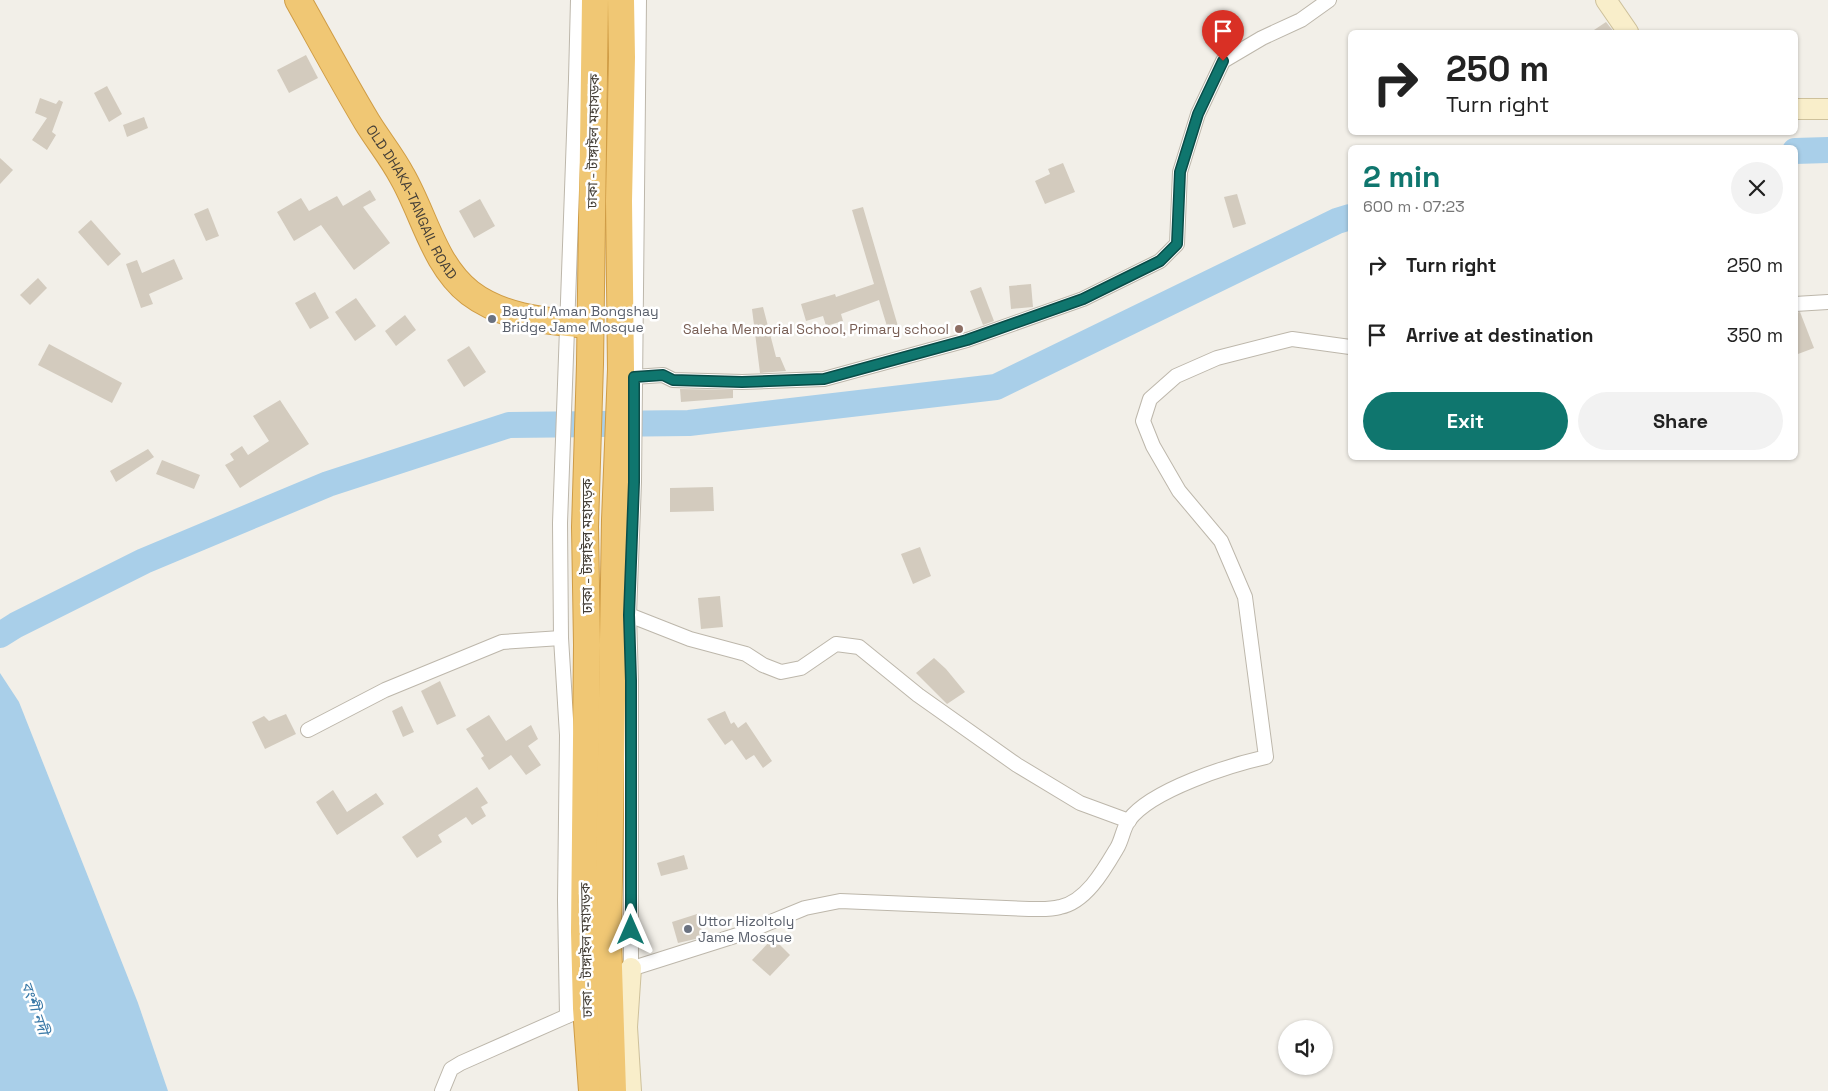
<!DOCTYPE html>
<html lang="en">
<head>
<meta charset="utf-8">
<style>
	:root { --surface:#fff; --page:#f2f2f2; --text:#222; --muted:#767676; --accent:#0f766e }
	body { margin:0; font-family:"Space Grotesk","Noto Sans Bengali",sans-serif; background:var(--page); color:var(--text); height:100vh; display:flex; flex-direction:column; font-size:19px; white-space:nowrap }
	* { box-sizing:border-box; margin:0 }
	p { font-size:16px; color:var(--muted) }
	.icon { flex:none; width:28px; height:28px; fill:none; stroke:currentColor; stroke-width:2; stroke-linecap:round; stroke-linejoin:round }
	.map { position:relative; flex:1; overflow:hidden }
	.drawer { position:absolute; left:1348px; top:145px; width:450px; height:315px; display:flex; flex-direction:column; background:var(--surface); border-radius:8px; box-shadow:0 1px 4px #0004 }
	.drawer>* { flex:none }
	.hud { position:absolute; left:1348px; top:30px; width:450px; height:105px; border-radius:8px; box-shadow:0 1px 4px #0004; background:#fff; color:var(--text); overflow:hidden }
	.buttons { position:absolute; left:1278px; top:1020px; display:grid; gap:10px }
	.buttons a { display:grid; place-items:center; width:55px; height:55px; border-radius:50%; background:var(--surface); box-shadow:0 1px 4px #0004; font-size:25px }
	.pin { position:absolute; display:grid; place-items:center; width:42px; height:42px; color:#fff; margin:-51px -21px; border-radius:50% 50% 50% 0; rotate:-45deg; box-shadow:0 0 5px #0007 }
	.pin .icon { rotate:45deg }
	.me { position:absolute; width:55px; margin:-28px; rotate:0deg; stroke-linejoin:round; filter:drop-shadow(0 0 4px #0008) }
	.turn { display:flex; align-items:center; gap:18px; height:105px; padding:0 15px; font-size:22px }
	.turn .icon { width:65px; height:65px; stroke-width:2.5 }
	.turn b { display:block; font-size:35px; line-height:42px }
	.round { display:grid; place-items:center; flex:none; width:52px; height:52px; border-radius:26px; background:var(--page) }
	.head { display:flex; align-items:center; justify-content:space-between; height:85px; padding:0 15px }
	h1 { font-size:30px; font-weight:700; line-height:38px; color:var(--accent) }
	.button { display:flex; gap:10px; margin-top:auto; padding:10px 15px }
	.button a { flex:1; height:58px; border-radius:30px; background:var(--accent); color:#fff; font-size:20px; font-weight:700; line-height:58px; text-align:center }
	.button a+a { background:var(--page); color:var(--text) }
	ul { padding:0; list-style:none }
	li { display:flex; align-items:center; gap:15px; height:70px; padding:0 15px }
	li div { flex:1 }
	li b { display:block; font-size:19px }
	li em { font-style:normal }
	.map>svg:first-child { display:block }
</style>
</head>
<body>
<div class="map">
<svg width="1828" height="1091" viewBox="0 0 1828 1091">
	<rect width="100%" height="100%" fill="#f2efe8"/>
	<path fill="#a9cfe9" d="M0 673 19 702 138 1003 168 1091H0Z"/>
	<g fill="none" stroke-linecap="round" stroke-linejoin="round">
		<g stroke="#a9cfe9" stroke-width="26">
			<path d="M1795 151 1828 150"/>
			<path d="M0 635 16 625 144 561 328 484 509 425 689 423 996 387 1337 221 1350 217"/>
		</g>
	</g>
	<g fill="#d3cbbe">
		<path d="M1606 22 1614 32H1591Z"/>
		<path d="M306 55 318 78 289 93 277 70Z"/>
		<path d="M107 86 122 114 109 122 94 93Z"/>
		<path d="M40 98 56 104 59 100 63 102 52 132 56 135 47 150 32 140 47 118 35 113Z"/>
		<path d="M144 117 148 128 127 137 123 125Z"/>
		<path d="M0 158 13 170 0 184Z"/>
		<path d="M1063 163 1075 192 1045 204 1035 181 1050 174 1048 169Z"/>
		<path d="M370 190 376 200 363 207 390 243 354 270 321 225 294 241 277 212 301 198 309 211 337 196 343 206Z"/>
		<path d="M1237 194 1246 224 1233 228 1224 197Z"/>
		<path d="M480 199 495 226 474 238 459 211Z"/>
		<path d="M863 207 900 333 890 336 879 300 841 314 843 321 826 326 823 316 806 321 801 304 835 294 836 297 874 284 852 210Z"/>
		<path d="M208 208 219 236 206 241 194 214Z"/>
		<path d="M91 220 121 254 108 266 78 232Z"/>
		<path d="M174 259 183 279 149 294 153 304 141 308 126 264 137 260 142 273Z"/>
		<path d="M38 278 47 288 30 305 20 295Z"/>
		<path d="M1031 284 1033 307 1011 309 1009 286Z"/>
		<path d="M981 287 994 321 983 325 970 291Z"/>
		<path d="M315 292 329 318 310 329 295 303Z"/>
		<path d="M356 298 376 326 355 341 335 312Z"/>
		<path d="M763 307 776 357H780L786 371 760 373 752 309Z"/>
		<path d="M1800 312 1814 348 1798 354 1795 347V313Z"/>
		<path d="M405 315 416 330 396 346 385 331Z"/>
		<path d="M49 344 122 383 112 403 38 365Z"/>
		<path d="M469 346 486 372 464 387 447 360Z"/>
		<path d="M680 389 733 390V398L681 402Z"/>
		<path d="M280 400 309 444 240 488 225 465 234 460 230 454 242 446 248 455 269 441 253 416Z"/>
		<path d="M148 449 154 457 116 482 110 471Z"/>
		<path d="M162 460 200 475 194 489 156 474Z"/>
		<path d="M713 487 714 511 670 512V488Z"/>
		<path d="M920 547 931 576 913 584 901 554Z"/>
		<path d="M720 596 723 627 701 629 698 598Z"/>
		<path d="M934 658 946 669 965 692 947 704 916 673Z"/>
		<path d="M440 681 456 716 437 725 421 691Z"/>
		<path d="M402 706 414 732 403 737 392 711Z"/>
		<path d="M725 711 731 724 734 722 738 728 746 722 772 761 763 768 754 755 746 760 732 740 725 745 707 719Z"/>
		<path d="M286 714 296 734 265 749 252 722 264 716 269 721Z"/>
		<path d="M489 715 506 741 531 725 538 739 528 746 541 765 526 775 511 755 489 770 481 758 484 756 466 729Z"/>
		<path d="M477 787 488 803 481 807 486 816 472 825 466 817 438 835 442 842 417 858 402 837Z"/>
		<path d="M333 790 347 812 376 793 384 804 337 835 316 802Z"/>
		<path d="M684 855 688 869 661 876 657 863Z"/>
		<path d="M697 914 704 937 678 943 672 922Z"/>
		<path d="M773 938 790 955 770 976 752 960Z"/>
	</g>
	<g fill="none" stroke-linecap="round" stroke-linejoin="round">
		<g stroke="#bdb7ab" stroke-width="16">
			<g id="street">
				<path d="M578 0 576 79 584 83"/>
				<path d="M1795 304 1828 302"/>
				<path d="M634 377 663 375 673 380 742 382 824 379 967 340 1083 299 1160 261 1177 244 1180 172 1198 114 1223 61 1262 38 1301 20 1329 0"/>
				<path d="M629 615 690 639 746 654 763 665 781 672 801 668 836 644 859 647 918 695 1017 765 1080 803 1129 821"/>
				<path d="M308 730 385 690 502 642 561 638"/>
				<path d="M631 968V681L629 615 634 482 639 0"/>
				<path d="M624 971 744 933 805 908 840 901 1029 909C1039 909 1050 910 1060 907 1086 902 1104 870 1117 848 1122 840 1123 828 1129 820 1151 790 1230 765 1266 757L1245 597 1221 541 1179 491 1153 446 1143 421 1150 399 1176 376 1217 358 1292 339 1350 347"/>
				<path d="M567 1016 565 900 567 735 561 638 560 523 576 79"/>
				<path d="M442 1091 451 1069 461 1063 574 1013"/>
			</g>
		</g>
		<g stroke="#cec19b" stroke-width="22">
			<g id="secondary">
				<path d="M1606 0 1628 32"/>
				<path d="M1795 109H1828"/>
				<path d="M631 968 627 1027 631 1091"/>
			</g>
		</g>
		<g stroke="#cf9c45" stroke-width="28">
			<g id="highway">
				<path id="s1" d="M298 0C321 41 343 82 367 122 378 140 392 157 402 176 424 214 434 265 470 293 504 319 549 321 589 325"/>
				<path d="M592 1091 586 1008 584 932 587 645 585 527 590 364 595 0"/>
				<path d="M613 1091 608 937 615 520 621 369 619 201 622 57 621 0"/>
			</g>
		</g>
		<use href="#street" stroke="#fff" stroke-width="14"/>
		<use href="#secondary" stroke="#f9eeca" stroke-width="20"/>
		<use href="#highway" stroke="#f0c774" stroke-width="26"/>
	</g>
	<g fill="none" stroke-linecap="round" stroke-linejoin="round">
		<g stroke="#0a4d48" stroke-width="12">
			<path id="route" d="M631 930V681L629 615 634 482V377L663 375 673 380 742 382 824 379 967 340 1083 299 1160 261 1177 244 1180 172 1198 114 1223 61"/>
		</g>
		<use href="#route" stroke="#0f766e" stroke-width="9"/>
	</g>
	<g fill="#6b7280" stroke="#fff" stroke-width="2">
		<circle cx="492" cy="319" r="5"/>
		<circle cx="688" cy="929" r="5"/>
	</g>
	<circle fill="#8d6e63" stroke="#fff" stroke-width="2" cx="959" cy="329" r="5"/>
	<g text-anchor="middle" stroke-width="5" stroke-linejoin="round" paint-order="stroke">
		<g font-size="14" fill="#453f37" stroke="#fff">
			<text transform="translate(593 141) rotate(-89)" y="5">ঢাকা - টাঙ্গাইল মহাসড়ক</text>
			<text dy="5" stroke="none"><textPath href="#s1" startOffset="232">OLD DHAKA-TANGAIL ROAD</textPath></text>
			<text transform="translate(587 546) rotate(-90)" y="5">ঢাকা - টাঙ্গাইল মহাসড়ক</text>
			<text transform="translate(586 950) rotate(-91)" y="5">ঢাকা - টাঙ্গাইল মহাসড়ক</text>
		</g>
		<g font-size="14" fill="#5b616d" stroke="#fff" text-anchor="start">
			<text x="502" y="316">Baytul Aman Bongshay<tspan x="502" dy="16">Bridge Jame Mosque</tspan></text>
			<text x="698" y="926">Uttor Hizoltoly<tspan x="698" dy="16">Jame Mosque</tspan></text>
		</g>
		<g font-size="14" fill="#785e54" stroke="#fff" text-anchor="end">
			<text x="949" y="334">Saleha Memorial School, Primary school</text>
		</g>
		<g font-size="15" font-style="italic" fill="#3a79a7" stroke="#fff">
			<text transform="translate(35 1008) rotate(71)" y="5">বংশী নদী</text>
		</g>
	</g>
</svg>
<div class="buttons">
<a><svg class="icon" aria-label="sound" viewBox="0 0 24 24"><path d="M4 9h4l5-4v14l-5-4H4zM17 9q2 3 0 6"/></svg></a>
</div>
<div class="pin" style="left:1223px;top:61px;background:#d93025"><svg class="icon" aria-label="arrive" viewBox="0 0 24 24"><path d="M6 21V4h12l-3 4 3 4H6"/></svg></div>
<svg class="me" style="left:631px;top:930px" viewBox="-20 -20 40 40"><path d="M0-17L14 15 0 8-14 15z" fill="#0f766e" stroke="#fff" stroke-width="4"/></svg>
<div class="hud">
<div class="turn"><svg class="icon" aria-label="right" viewBox="0 0 24 24"><path d="M7 20v-9h11M14 6l5 5-5 5"/></svg><div><b>250 m</b>Turn right</div></div>
</div>
<section class="drawer">
<div class="head"><div><h1>2 min</h1><p>600 m · 07:23</p></div><a class="round"><svg class="icon" aria-label="close" viewBox="0 0 24 24"><path d="M6 6l12 12M18 6L6 18"/></svg></a></div>
<ul>
<li><svg class="icon" aria-label="right" viewBox="0 0 24 24"><path d="M7 20v-9h11M14 6l5 5-5 5"/></svg><div><b>Turn right</b></div><em>250 m</em></li>
<li><svg class="icon" aria-label="arrive" viewBox="0 0 24 24"><path d="M6 21V4h12l-3 4 3 4H6"/></svg><div><b>Arrive at destination</b></div><em>350 m</em></li>
</ul>
<div class="button"><a>Exit</a><a>Share</a></div>
</section>
</div>
</body>
</html>
